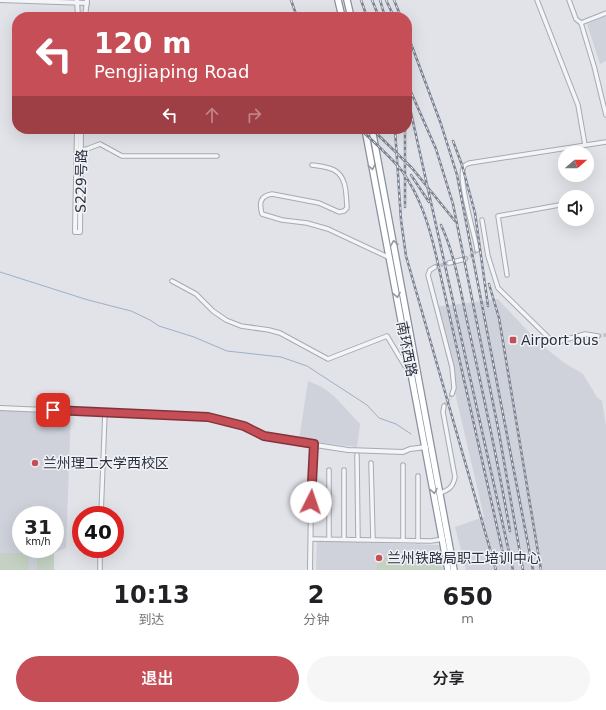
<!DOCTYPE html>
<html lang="zh">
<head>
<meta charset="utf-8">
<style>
	:root { --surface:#fff; --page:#f6f6f6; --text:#202124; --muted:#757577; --accent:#c64e57 }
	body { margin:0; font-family:"DejaVu Sans","Noto Sans SC",sans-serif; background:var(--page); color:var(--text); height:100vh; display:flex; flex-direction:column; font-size:15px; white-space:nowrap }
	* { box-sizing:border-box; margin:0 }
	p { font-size:13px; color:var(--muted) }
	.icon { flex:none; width:22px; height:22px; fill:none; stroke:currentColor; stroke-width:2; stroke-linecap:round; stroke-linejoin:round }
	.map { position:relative; height:570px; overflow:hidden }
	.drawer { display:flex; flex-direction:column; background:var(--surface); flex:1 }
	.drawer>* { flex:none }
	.banner { position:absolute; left:12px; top:12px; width:400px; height:122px; border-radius:16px; box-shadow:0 4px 16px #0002; background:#c64e57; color:#fff; overflow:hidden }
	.needle { width:26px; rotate:70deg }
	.controls { position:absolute; left:558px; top:146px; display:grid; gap:8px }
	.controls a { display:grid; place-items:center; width:36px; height:36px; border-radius:50%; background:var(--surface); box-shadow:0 4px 16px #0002; font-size:20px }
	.speed { position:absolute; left:12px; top:506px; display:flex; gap:8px; font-size:20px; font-weight:700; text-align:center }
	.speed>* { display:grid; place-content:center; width:52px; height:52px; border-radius:50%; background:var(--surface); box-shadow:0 4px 16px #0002; line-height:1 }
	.speed small { font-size:10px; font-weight:400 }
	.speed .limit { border:6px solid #d22; background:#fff; color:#111 }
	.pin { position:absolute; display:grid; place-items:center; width:34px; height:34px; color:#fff; margin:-17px; border-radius:8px; box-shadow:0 2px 6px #0006 }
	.me { position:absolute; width:44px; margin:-22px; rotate:4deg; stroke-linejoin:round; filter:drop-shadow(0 0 3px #0008) }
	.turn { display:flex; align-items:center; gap:14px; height:84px; padding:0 16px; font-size:18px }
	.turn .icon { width:52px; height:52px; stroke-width:2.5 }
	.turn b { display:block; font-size:28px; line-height:34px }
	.lanes { display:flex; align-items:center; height:38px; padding:0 16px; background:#0003; justify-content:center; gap:20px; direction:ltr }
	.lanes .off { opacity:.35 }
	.eta { display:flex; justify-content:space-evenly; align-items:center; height:68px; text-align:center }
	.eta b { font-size:24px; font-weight:600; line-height:28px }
	.primary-button { display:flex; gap:8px; margin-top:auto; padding:8px 16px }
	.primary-button a { flex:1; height:46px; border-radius:24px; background:var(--accent); color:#fff; font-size:16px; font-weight:600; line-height:46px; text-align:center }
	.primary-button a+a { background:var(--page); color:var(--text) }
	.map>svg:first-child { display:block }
</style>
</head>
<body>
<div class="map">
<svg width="606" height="570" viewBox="0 0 606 570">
	<rect width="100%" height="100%" fill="#e1e3e9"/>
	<g fill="#cfd2db" fill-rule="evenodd">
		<path d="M606 16V61L600 64 587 24Z"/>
		<path d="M498 299 537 341 563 362 583 374 597 397 602 401 606 426V570H466L455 527 484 517 435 307Z"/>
		<path d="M308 381 322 387 334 396 360 424 357 447 299 440Z"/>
		<path d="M0 409 71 410 66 548 54 553 39 556V570H0ZM21 515H55V549H21Z"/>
		<path d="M317 541 440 545 444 570H316Z"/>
	</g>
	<g fill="#c5d2c3">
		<path d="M0 553H29L28 570H0Z"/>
		<path d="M54 553V570H37V554Z"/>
		<path d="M377 557 440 559 442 570H377Z"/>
	</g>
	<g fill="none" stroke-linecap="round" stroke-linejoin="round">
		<path stroke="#9eafc7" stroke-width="1" d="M0 272 88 300 131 311 150 320 159 326 194 337 227 351 281 357 307 366 367 405 379 418 396 424 411 434"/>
		<g stroke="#bcbfc7" stroke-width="3.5" stroke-dasharray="3.5 2" stroke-linecap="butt">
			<path d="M465 259 473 255 477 250"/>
			<path d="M435 267 449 263"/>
			<path d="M598 336 606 335"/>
			<path d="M444 406 452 394"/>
		</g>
		<g stroke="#a6aab3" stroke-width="5.5">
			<g id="minor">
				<path d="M537 0 578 105 585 145"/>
				<path d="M569 0 576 19 581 23"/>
				<path d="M606 13 581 23 594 66 606 115"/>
				<path d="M78 150 87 149 100 144 122 156H217"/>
				<path d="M312 165C319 166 328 167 334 170 347 177 346 194 347 208L344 211 339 212 319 203 272 194C260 196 259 203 262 214L282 220 307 223 328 229 390 258"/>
				<path d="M482 220 488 256 498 288 554 343 585 334 598 336"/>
				<path d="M477 250 476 244C473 230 459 181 463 169 464 165 466 164 470 163L606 142"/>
				<path d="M449 263 465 259"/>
				<path d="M435 267 430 270 428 275 452 367 454 388 452 394"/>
				<path d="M507 275 498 216 565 204"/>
				<path d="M172 281 196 294 213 311 226 320 241 326 269 330 280 333 328 359 387 336 405 366 408 368H411"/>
				<path d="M357 455 358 540"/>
				<path d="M371 463 373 540"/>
				<path d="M403 465V540"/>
				<path d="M344 470V539"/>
				<path d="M418 476V541"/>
				<path d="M440 493C449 490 453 487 455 477L443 412 444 406"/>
				<path d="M101 515 105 412"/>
				<path d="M311 539 431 541 443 539"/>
				<path d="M329 539V470"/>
				<path d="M100 570V549"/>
			</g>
		</g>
		<g stroke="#a6aab3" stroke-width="6">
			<g id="tertiary">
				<path d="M0 0 87 3"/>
				<path d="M77 0 78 17"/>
				<path d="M85 17 87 0"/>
				<path d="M77 129 75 232H80L81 129"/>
				<path d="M0 408 208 417 244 426 264 436 270 438 348 450 403 452 410 449 426 447"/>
				<path d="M310 570 311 502 314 444"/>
			</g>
		</g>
		<g stroke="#89909f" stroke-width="8">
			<g id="trunk">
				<path d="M338 0 342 17"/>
				<path d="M347 0 351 17"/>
				<path d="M365 129 448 570"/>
				<path d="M372 129 454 570"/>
			</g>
		</g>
		<use href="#minor" stroke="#f4f5f7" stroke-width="3.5"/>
		<use href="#tertiary" stroke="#f4f5f7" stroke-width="4"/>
		<use href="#trunk" stroke="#fff" stroke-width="5.5"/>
		<g stroke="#7b8291" stroke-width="2.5">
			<g id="rail">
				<path d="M291 0 297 17"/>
				<path d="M361 0 367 17"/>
				<path d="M372 0 379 17"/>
				<path d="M380 0 385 17"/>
				<path d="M386 0 394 17"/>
				<path d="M394 0 401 17"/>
				<path d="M407 33 441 124 457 175 533 570"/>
				<path d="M407 83 436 149 453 204 499 433 523 570"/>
				<path d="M407 95 513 570"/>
				<path d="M360 129C375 143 390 156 402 171 420 196 429 225 436 255L504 558"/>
				<path d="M372 129 412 168 455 221"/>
				<path d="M395 129 401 220 406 256 496 570"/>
				<path d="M453 141 462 165 475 213 488 306"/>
				<path d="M411 175 429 202"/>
				<path d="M405 207V129"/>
				<path d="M441 225C456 257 461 295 469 330 484 397 498 463 510 531"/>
				<path d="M489 284 499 318 541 570"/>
			</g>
		</g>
		<use href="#rail" stroke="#f0f2f6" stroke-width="1" stroke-dasharray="3" stroke-linecap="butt"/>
	</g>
	<defs><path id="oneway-chevron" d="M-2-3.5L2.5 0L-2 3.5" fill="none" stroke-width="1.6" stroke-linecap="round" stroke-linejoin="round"/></defs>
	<g stroke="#9498a0">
		<use href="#oneway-chevron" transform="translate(372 167) rotate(79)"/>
		<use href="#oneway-chevron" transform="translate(394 243) rotate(-100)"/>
		<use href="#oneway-chevron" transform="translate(397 295) rotate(79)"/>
		<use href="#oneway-chevron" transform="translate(434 491) rotate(80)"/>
	</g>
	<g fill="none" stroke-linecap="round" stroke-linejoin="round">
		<g stroke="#813339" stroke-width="10">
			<path id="route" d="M53 410 208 417 244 426 264 436 314 444 311 502"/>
		</g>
		<use href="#route" stroke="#c64e57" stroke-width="7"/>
	</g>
	<g fill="#c64e57" stroke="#f0f2f6" stroke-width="1.5">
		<rect x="509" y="336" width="8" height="8" rx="2"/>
		<circle cx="35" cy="463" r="4"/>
		<circle cx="379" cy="558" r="4"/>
	</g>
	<g text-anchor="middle" stroke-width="3" stroke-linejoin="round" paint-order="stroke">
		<g font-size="14" fill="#2a3040" stroke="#f0f2f6">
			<text transform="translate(81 181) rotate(-89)" y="5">S229号路</text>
			<text transform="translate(407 349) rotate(79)" y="5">南环西路</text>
		</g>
		<g font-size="14" fill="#2a3040" stroke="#f0f2f6" text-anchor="start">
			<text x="521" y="345">Airport bus</text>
			<text x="43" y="468">兰州理工大学西校区</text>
			<text x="387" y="563">兰州铁路局职工培训中心</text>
		</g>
	</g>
</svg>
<div class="controls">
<a><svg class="needle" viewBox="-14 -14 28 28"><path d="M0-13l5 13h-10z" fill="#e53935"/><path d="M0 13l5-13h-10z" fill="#757577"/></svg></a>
<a><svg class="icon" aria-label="sound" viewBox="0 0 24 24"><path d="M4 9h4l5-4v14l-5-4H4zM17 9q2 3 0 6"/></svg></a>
</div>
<div class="speed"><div>31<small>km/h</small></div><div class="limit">40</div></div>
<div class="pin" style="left:53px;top:410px;background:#d93025"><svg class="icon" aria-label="arrive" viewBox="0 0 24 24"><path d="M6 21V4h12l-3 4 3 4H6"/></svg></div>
<svg class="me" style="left:311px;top:502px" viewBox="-20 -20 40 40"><circle r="19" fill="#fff"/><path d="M0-13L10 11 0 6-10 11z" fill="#c64e57"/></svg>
<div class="banner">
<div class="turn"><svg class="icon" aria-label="left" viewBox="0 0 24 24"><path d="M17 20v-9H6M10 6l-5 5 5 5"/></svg><div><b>120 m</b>Pengjiaping Road</div></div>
<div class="lanes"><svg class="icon" aria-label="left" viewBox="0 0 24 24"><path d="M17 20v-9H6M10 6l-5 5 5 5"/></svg><svg class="icon off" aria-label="ahead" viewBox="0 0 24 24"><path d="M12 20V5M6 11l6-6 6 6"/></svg><svg class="icon off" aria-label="right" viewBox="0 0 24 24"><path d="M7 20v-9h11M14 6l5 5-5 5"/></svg></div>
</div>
</div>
<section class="drawer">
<div class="eta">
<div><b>10:13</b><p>到达</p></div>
<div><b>2</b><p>分钟</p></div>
<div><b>650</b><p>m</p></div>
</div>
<div class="primary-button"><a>退出</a><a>分享</a></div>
</section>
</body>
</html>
